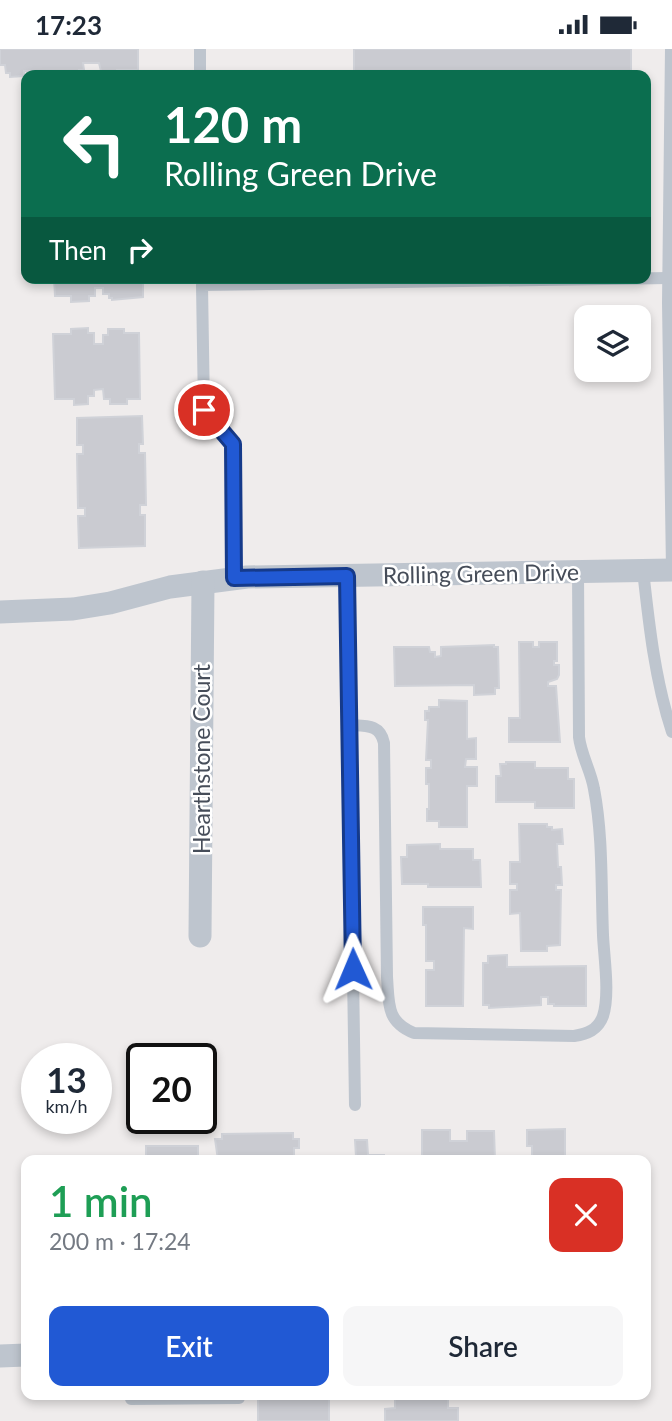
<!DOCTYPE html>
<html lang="en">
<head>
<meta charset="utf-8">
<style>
	:root { --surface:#fff; --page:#f6f6f7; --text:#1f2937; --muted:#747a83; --accent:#2159d4 }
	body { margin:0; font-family:Lato,sans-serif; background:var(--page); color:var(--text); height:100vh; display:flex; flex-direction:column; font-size:26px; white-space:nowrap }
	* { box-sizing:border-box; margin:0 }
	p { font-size:23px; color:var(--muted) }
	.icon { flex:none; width:38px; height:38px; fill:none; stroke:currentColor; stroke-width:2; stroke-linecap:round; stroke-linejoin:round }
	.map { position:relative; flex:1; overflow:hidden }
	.side { position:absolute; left:21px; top:1106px; width:630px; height:245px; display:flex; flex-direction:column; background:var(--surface); border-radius:14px; box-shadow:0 4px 10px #0003 }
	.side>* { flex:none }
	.top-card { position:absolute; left:21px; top:21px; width:630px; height:214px; border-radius:14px; box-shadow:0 4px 10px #0003; background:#0b6e4f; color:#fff; overflow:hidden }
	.controls { position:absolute; left:574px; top:256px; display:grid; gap:14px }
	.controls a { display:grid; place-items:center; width:77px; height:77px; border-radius:14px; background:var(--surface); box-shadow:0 4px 10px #0003; font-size:35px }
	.speed { position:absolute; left:21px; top:994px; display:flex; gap:14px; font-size:35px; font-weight:700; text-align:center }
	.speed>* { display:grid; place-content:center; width:91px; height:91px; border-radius:50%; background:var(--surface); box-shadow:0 4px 10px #0003; line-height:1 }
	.speed small { font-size:18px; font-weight:400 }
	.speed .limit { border:4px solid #111; border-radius:10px; background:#fff; color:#111 }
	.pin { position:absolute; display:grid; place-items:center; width:60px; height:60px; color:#fff; margin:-30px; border:4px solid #fff; border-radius:50%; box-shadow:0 2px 7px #0007 }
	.me { position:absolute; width:77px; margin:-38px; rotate:359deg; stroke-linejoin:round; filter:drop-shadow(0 0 5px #0008) }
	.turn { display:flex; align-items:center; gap:24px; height:147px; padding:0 28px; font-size:32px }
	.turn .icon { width:91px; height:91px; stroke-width:2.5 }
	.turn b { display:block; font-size:49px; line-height:60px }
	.then { display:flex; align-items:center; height:66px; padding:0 28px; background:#0003; gap:14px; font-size:26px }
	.round { display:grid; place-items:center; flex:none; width:74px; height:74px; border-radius:14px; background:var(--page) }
	.overview { display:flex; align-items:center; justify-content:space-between; height:119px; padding:0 28px }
	h1 { font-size:42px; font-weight:600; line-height:52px; color:#1e9e55 }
	.button { display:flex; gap:14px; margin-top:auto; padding:14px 28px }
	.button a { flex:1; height:80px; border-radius:14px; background:var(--accent); color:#fff; font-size:28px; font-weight:600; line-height:80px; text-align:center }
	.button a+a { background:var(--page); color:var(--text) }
	.status { display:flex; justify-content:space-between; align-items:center; height:49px; padding:0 35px; background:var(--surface); direction:ltr }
	.status svg { height:19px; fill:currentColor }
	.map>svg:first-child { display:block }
</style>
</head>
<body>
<div class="status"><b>17:23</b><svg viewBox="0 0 49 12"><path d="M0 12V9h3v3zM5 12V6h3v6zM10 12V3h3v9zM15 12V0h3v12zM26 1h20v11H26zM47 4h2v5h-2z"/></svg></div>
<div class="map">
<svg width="672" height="1372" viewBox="0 0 672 1372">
	<rect width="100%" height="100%" fill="#efecec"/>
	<g fill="#cacbd1" stroke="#d0d2d8" stroke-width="2">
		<path d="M0 0H138V21H117V26H102L99 14H83L84 21H79V26H64V22H24V27L10 28V24H6L5 16H0Z"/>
		<rect x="354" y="0" width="277" height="26"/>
		<path d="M54 229H143V248L112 251V249H109V245H103V239H95V247H89V252L71 253V247H55Z"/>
		<path d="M88 279V284H94V295H103V286H108V280H124V284H139L140 350H127V355H110V350H104L103 340 94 341V347H88V355L74 356V350H55L53 285H71V280Z"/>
		<path d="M142 367 143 395H139V404H145L146 456H140V466H145V497L79 499 78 467H85V459H78L77 405H83V396H77V369Z"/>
		<path d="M519 593H533V598H539V593H557V612H554V616H559V626L557 630 548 633V637H556L560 693H509V669H520Z"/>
		<path d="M494 596V598H498L499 639H495V645L474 646V636L395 637 394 598H429L430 603H435V608L441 607V598Z"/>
		<path d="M439 651 467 652V690L476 689V710H466L465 718H477V737H467V778H439V772H427V760H429V735H426V719H431V711H426L428 671H425V662H429V658H439Z"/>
		<path d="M506 713H535V719H568V730H574V759H535V753H496V727H501L500 715H506Z"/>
		<path d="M519 775H547V778H552V781L562 780 563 795H557L558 818H561L562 836H556V841H561L560 896 547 897V902H521L520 864 510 865V841H517V835H510V813H520Z"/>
		<path d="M440 795V800H473V811H480L481 838H428V835H402L401 808H407V796Z"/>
		<path d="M423 858H473V880L464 879 463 957H426V921H434V912H426V876H423Z"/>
		<path d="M507 906V918L586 917V957H554V955H548V948H541V956L489 959V956H483V914H488V907Z"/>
		<path d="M565 1080V1111H535V1108H532V1097H527V1081Z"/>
		<path d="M422 1081H450V1092H467V1082H494L495 1111H422Z"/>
		<path d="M293 1084V1090H299V1099H294V1111H218L215 1090H222V1085Z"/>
		<path d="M355 1091H367L368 1106H384V1111H328V1108H356Z"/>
		<rect x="146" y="1097" width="52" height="13"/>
		<rect x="258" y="1346" width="71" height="26"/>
		<path d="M395 1346H448V1359H458V1372H385V1360L395 1359Z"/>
	</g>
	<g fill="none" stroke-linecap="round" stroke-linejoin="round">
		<g stroke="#bec5ce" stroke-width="12">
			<path d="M200 0V26"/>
			<path d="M671 0 668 254 672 521"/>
			<path d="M643 521C649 576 655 631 672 683"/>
			<path d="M347 527 355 1056"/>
			<path d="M234 529 233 395 204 361 202 236 668 229"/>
			<path d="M349 676C366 677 380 675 384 694L387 928C389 954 386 973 414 984L574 987C587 985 598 981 603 967 610 945 604 909 603 886 601 837 603 787 594 740 591 722 581 706 579 688L578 523"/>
			<path d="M131 1350 239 1349"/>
		</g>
		<g stroke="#bec5ce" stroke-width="23">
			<path d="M0 563 73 560 110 554 170 538 247 528 672 521"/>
			<path d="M200 887 203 533"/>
			<path d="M0 1307 26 1306"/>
		</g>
	</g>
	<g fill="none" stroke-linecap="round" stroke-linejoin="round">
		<g stroke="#153a8a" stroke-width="18">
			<path id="route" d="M204 361 233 395 234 529 347 527 353 920"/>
		</g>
		<use href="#route" stroke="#2159d4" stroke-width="12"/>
	</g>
	<g text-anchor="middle" stroke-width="5" stroke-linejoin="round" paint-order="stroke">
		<g font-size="23" fill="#464d59" stroke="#fff">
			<text transform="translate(481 525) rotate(-1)" y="8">Rolling Green Drive</text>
			<text transform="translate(202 710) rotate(-90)" y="8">Hearthstone Court</text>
		</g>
	</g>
</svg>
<div class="controls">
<a><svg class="icon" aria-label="layers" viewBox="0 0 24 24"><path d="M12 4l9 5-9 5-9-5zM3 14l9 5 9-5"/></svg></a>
</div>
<div class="speed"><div>13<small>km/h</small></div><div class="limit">20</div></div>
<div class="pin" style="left:204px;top:361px;background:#d93025"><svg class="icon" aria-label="arrive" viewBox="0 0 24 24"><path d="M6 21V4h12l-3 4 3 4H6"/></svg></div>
<svg class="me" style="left:353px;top:920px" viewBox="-20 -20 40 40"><path d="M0-17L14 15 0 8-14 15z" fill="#2159d4" stroke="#fff" stroke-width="4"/></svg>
<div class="top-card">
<div class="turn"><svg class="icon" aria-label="left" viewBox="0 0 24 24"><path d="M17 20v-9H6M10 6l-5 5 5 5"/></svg><div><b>120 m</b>Rolling Green Drive</div></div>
<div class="then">Then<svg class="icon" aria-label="right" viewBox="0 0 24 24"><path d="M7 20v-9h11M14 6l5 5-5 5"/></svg></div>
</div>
<section class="side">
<div class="overview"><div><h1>1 min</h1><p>200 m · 17:24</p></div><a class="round" style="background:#d93025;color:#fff"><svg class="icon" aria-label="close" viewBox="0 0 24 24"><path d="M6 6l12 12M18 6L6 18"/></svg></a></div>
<div class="button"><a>Exit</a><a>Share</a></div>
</section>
</div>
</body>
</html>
